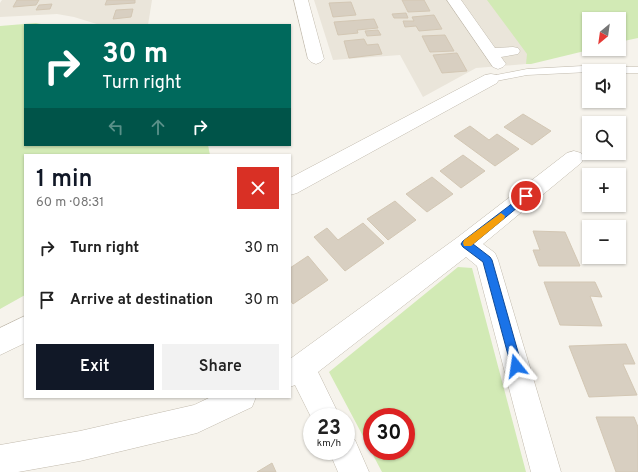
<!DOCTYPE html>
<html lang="en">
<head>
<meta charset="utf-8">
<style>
	:root { --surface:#fff; --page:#f2f2f2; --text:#222; --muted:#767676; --accent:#111827 }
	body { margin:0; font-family:Overpass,sans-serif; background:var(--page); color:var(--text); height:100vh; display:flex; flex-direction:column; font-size:15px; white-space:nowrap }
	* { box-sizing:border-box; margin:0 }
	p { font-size:13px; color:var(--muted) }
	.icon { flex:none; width:22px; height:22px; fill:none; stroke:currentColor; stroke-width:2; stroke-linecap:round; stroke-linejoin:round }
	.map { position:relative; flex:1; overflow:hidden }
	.details { position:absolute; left:24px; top:154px; width:267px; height:244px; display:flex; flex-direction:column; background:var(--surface); border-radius:0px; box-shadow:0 1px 3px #0004 }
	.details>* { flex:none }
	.top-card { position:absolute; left:24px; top:24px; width:267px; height:122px; border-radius:0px; box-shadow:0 1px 3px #0004; background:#00695c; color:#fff; overflow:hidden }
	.needle { width:26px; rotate:209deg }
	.fabs { position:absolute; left:582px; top:12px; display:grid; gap:8px }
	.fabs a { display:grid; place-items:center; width:44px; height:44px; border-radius:0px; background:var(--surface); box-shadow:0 1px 3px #0004; font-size:20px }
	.speed { position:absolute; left:303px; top:408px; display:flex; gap:8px; font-size:20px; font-weight:700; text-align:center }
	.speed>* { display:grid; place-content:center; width:52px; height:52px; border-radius:50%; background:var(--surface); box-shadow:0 1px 3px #0004; line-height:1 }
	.speed small { font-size:10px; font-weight:400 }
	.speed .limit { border:6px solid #d22; background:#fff; color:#111 }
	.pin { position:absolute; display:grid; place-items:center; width:34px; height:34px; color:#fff; margin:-17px; border:2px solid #fff; border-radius:50%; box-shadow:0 1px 4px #0007 }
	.me { position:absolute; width:44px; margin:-22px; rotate:345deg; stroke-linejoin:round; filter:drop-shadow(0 0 3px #0008) }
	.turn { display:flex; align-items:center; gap:14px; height:84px; padding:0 12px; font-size:18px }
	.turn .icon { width:52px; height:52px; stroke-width:2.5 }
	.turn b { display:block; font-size:28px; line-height:34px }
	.lanes { display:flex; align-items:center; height:38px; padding:0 12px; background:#0003; justify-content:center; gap:20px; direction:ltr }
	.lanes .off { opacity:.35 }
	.round { display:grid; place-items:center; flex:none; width:42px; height:42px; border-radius:0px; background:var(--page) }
	.head { display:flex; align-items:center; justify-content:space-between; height:68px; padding:0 12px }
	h1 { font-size:24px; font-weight:600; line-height:30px; color:var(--accent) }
	.button { display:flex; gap:8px; margin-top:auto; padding:8px 12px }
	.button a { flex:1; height:46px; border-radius:0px; background:var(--accent); color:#fff; font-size:16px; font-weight:600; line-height:46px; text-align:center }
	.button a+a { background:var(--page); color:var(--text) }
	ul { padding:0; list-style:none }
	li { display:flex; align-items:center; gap:12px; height:52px; padding:0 12px }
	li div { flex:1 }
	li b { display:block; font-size:15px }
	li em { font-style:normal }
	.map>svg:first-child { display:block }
</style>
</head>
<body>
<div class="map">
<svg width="638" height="472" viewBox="0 0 638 472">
	<rect width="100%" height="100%" fill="#f6f3ec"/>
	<g fill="#eae5da">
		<path d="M2 0H152L148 25H100L74 17 57 14 0 17V3Z"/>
		<path d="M314 0H490L530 54 526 64 476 68 423 97 400 55 333 60Z"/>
	</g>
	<g fill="#d2eab5" fill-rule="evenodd">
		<path d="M487 0H638V38L619 42V19H589V49H593L531 64H526L527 54Z"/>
		<path d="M36 23 46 25H25V145H208L210 155H25V295L0 309V26Z"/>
		<path d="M458 267 472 268 526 472H382L329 372ZM372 417H406V451H372Z"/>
	</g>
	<g fill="#d8cfc1" stroke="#d3c7b4">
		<path d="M17 0H39L36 5 13 7Z"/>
		<path d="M107 0H135V3L105 5Z"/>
		<path d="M402 0H424L430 11 408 12Z"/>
		<path d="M351 2 356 15 333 17 329 3Z"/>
		<path d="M52 4 50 9 36 10 39 5Z"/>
		<path d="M133 9 131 17 113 19 116 10Z"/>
		<path d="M406 13 408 18H394L392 14Z"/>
		<path d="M434 15 442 29 419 31 416 26 405 27 403 21H414L412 17Z"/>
		<path d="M374 19 378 28 357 30 358 33 338 35 334 22Z"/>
		<path d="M378 30 381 35 367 36 365 31Z"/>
		<path d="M445 35 454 51 430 52 422 36Z"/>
		<path d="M364 39 367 45 378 44 382 54 349 58 344 41Z"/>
		<path d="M457 53 467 71 442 73 433 55Z"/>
		<path d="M523 114 551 131 532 145 504 127Z"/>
		<path d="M470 126 489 140 497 134 519 149 495 166 454 136Z"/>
		<path d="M463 155 485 171 461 188 440 171Z"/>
		<path d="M432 177 453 194 427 212 406 194Z"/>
		<path d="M395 201 416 220 388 240 367 219Z"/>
		<path d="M363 223 384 243 345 271 314 237 327 228 338 240Z"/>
		<path d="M533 231 565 232 580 266H539L533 250H540Z"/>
		<path d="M308 256 328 280 293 304 290 300V268Z"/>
		<path d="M544 282H595L602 297 590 296 602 326 560 325Z"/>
		<path d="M626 344 635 364H623L637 395 589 397 569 346Z"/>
		<path d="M596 417H634L638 427V472H616Z"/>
		<path d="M272 463 276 472H257Z"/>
	</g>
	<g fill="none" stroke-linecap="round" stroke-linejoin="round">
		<g stroke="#c2bbae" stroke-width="1">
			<path id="service" d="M583 66 638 67V73H619V71H589V72L527 75 491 82 486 79 491 76 527 69Z"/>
		</g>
		<g stroke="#c2bbae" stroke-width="1">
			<g id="minor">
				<path d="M294 0H308L324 59 321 62 316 64 311 62 308 59Z"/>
				<path d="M447 0H461L495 48 513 47 518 48 520 51 518 54 501 57 506 64 503 67 498 69 493 67Z"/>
				<path d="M491 74 497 75 499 79 497 83 297 193 290 195V178L485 75Z"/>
				<path d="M574 151 581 153 584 158 581 163 483 244 495 253 498 260 561 472H531L477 266 466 257 318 372 340 417H312V419L295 385 290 387V359L458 237 567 153Z"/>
				<path d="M25 316V343L0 355V328Z"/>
				<path d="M211 397H256L252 407 197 433 80 461 18 472H0V445L80 431 194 405Z"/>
				<path d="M346 437 355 440 369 472H338L329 451H346Z"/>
			</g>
		</g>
		<use href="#service" fill="#fff" fill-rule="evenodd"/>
		<use href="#minor" fill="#fff" fill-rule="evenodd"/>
	</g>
	<path fill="#1a73e8" stroke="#114b97" d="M526 193 530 196 529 198 473 244 490 257 492 260 522 366 520 370 516 372 512 370 511 366 483 262 463 247 461 244 463 241Z"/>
	<path fill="#f59e0b" d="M501 213 505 216 504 219 471 246H464L463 243 464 240Z"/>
</svg>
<div class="fabs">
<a><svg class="needle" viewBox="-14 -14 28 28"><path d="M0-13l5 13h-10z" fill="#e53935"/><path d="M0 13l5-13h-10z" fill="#767676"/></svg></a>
<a><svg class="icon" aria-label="sound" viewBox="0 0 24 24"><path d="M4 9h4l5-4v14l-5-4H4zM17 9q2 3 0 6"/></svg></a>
<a><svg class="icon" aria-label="search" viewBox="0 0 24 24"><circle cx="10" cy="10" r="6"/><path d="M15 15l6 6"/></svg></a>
<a>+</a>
<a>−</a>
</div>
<div class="speed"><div>23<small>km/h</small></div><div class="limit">30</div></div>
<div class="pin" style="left:526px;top:196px;background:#d93025"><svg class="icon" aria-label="arrive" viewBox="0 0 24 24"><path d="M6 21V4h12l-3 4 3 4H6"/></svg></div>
<svg class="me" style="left:516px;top:366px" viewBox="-20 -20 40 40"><path d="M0-17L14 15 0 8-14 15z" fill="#1a73e8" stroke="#fff" stroke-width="4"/></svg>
<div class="top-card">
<div class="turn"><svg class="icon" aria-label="right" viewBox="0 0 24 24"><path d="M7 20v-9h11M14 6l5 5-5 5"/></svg><div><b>30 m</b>Turn right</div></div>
<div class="lanes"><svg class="icon off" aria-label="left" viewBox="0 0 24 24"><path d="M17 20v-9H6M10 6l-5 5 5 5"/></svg><svg class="icon off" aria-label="ahead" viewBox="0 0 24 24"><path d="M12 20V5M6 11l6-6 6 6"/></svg><svg class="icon" aria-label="right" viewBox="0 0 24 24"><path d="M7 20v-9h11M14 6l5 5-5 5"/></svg></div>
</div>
<section class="details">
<div class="head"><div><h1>1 min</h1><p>60 m · 08:31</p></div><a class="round" style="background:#d93025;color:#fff"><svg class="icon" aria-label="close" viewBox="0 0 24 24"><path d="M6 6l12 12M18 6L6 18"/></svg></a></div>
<ul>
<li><svg class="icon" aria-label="right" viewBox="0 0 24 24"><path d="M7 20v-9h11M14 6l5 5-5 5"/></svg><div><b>Turn right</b></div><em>30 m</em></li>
<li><svg class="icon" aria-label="arrive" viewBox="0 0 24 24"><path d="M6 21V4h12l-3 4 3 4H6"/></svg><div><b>Arrive at destination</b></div><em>30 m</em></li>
</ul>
<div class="button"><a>Exit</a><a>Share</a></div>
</section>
</div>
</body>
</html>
